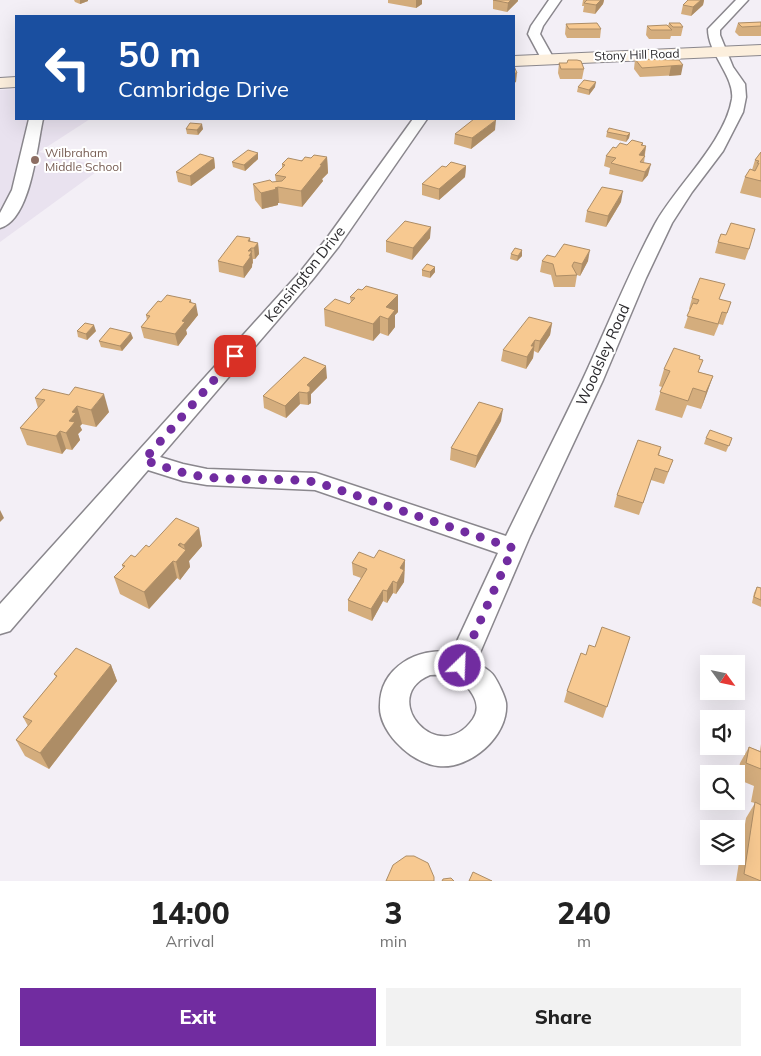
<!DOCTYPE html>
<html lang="en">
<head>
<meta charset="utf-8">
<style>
	:root { --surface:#fff; --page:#f2f2f2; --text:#222; --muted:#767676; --accent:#712ca0 }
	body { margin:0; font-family:Mulish,sans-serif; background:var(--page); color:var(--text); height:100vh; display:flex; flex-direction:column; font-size:19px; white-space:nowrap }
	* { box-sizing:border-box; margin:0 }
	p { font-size:16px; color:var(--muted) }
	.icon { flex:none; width:28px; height:28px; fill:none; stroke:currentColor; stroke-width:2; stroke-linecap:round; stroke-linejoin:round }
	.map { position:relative; height:881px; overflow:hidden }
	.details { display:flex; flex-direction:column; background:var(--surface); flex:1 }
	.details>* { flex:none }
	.top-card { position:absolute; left:15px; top:15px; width:500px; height:105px; border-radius:0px; box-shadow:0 5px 20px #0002; background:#1a4fa0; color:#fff; overflow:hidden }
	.needle { width:32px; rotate:123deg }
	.controls { position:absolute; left:700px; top:655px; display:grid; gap:10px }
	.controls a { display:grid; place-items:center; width:45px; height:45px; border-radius:0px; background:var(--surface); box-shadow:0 5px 20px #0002; font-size:25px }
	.pin { position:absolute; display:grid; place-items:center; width:42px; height:42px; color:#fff; margin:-21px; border-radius:10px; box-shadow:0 2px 8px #0006 }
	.me { position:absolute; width:55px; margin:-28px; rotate:24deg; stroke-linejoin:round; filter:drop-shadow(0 0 4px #0008) }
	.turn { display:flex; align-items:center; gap:18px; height:105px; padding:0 20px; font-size:22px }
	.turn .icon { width:65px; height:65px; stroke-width:2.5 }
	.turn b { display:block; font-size:35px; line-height:42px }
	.eta { display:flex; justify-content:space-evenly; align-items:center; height:85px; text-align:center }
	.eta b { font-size:30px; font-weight:800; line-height:35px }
	.button { display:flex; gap:10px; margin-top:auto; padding:10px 20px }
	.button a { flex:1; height:58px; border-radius:0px; background:var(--accent); color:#fff; font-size:20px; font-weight:800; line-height:58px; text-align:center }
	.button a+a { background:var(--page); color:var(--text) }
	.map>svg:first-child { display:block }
</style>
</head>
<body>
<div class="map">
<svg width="761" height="881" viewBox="0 0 761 881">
	<rect width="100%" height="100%" fill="#f3eff6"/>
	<path fill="#e9e2ef" d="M16 89V119H90L39 152 103 167 0 242V90Z"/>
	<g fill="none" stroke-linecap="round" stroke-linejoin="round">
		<g stroke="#8a878d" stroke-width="3">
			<g id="street">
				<path d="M549 0H561L543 26 540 34 554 59 548 63 543 62 528 34 531 26Z"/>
				<path d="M736 0H748L720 30V35L733 67 745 84 746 97 743 112 723 151 692 192 672 223 646 278 603 380 530 536 476 662C481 666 490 670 494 676 498 682 505 696 506 703 509 736 470 770 438 766 422 764 407 754 396 742 388 733 379 719 380 705 380 667 418 647 452 652L498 553 315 490 207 485 183 481 148 470 10 631 0 634V604L301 271 327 238 413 119H427L339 246 313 279 160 457 183 464 207 469 316 473 506 536C531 484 558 432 583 379 607 328 628 274 655 224 676 186 725 142 732 99 735 77 708 54 708 29ZM430 675C437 675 447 674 453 677 468 684 484 703 473 719 438 769 377 697 430 675Z"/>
				<path d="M29 119H43C37 145 31 220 0 228V213L12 190Z"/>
			</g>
		</g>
		<g stroke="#8a878d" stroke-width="2">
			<g id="secondary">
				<path d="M761 45V55L514 66V56Z"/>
				<path d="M16 77V87L0 88V78Z"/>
			</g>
		</g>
		<use href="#street" fill="#fff" fill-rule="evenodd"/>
		<use href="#secondary" fill="#fcefdd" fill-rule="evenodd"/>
	</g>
	<g fill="#d4ad7d">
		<path d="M74 0H88V1L80 4 75 2Z"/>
		<path d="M388 0H422V4L416 8 388 3Z"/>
		<path d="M493 0H518V1L507 12 493 9Z"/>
		<path d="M583 0H604L603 4 595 14 583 12 584 6H582Z"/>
		<path d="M688 0H704L703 5 691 16 681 14 683 5Z"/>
		<path d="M761 22V36H739L735 32 738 23Z"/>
		<path d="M669 23 683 27 681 36H671L670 39H649L646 35 647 26H668Z"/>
		<path d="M566 24 601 29 600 38H567L565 34Z"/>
		<path d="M635 59 679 60 681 75 640 77 634 69Z"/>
		<path d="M559 63 584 69 582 79H560L558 73Z"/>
		<path d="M578 87H595L589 95 577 92Z"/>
		<path d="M186 129H203L198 135 187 134Z"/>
		<path d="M495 130 471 149 454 144 455 134Z"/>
		<path d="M607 132 630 133 629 138 626 142 606 137Z"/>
		<path d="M627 145 643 146H646L644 163 648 175 642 182 609 174 610 168 604 166 606 156 616 148Z"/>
		<path d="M761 152V198L740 193 745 177 752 170 755 160Z"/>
		<path d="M258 153V159L245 171 233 167 232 162Z"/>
		<path d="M327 157 328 173 322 179 323 181 302 207 279 203H278V205L262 209 255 200 253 184 276 182 275 175 282 168V164L311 158Z"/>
		<path d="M214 158 215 168 191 186 178 182 176 172Z"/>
		<path d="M466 166 465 177 439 200 422 195V184L446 167Z"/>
		<path d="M621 202 606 227 585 222 587 211Z"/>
		<path d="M726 235 749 249 745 260 715 253 718 242Z"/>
		<path d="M430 238 412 260 386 252V241Z"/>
		<path d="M250 241 258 243 259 254 255 259H253L252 267 244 278 219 272 218 261Z"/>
		<path d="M511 254 522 256 517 261 510 259Z"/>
		<path d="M555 257 588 261 580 276 577 275 575 287H554L551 275 540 272 542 261Z"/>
		<path d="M435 267V272L430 278 422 276V270Z"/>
		<path d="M350 297 398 312 395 315V327L388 336 380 333 373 341 325 326 324 309 349 304 351 303Z"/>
		<path d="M692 298 731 302 723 325 719 324 714 336 684 328 690 310 689 309Z"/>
		<path d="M161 302 191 303 198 315 186 330 187 334 178 346 144 338 141 327 147 320 146 315Z"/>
		<path d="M552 323 550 335 538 353 534 351 533 358 526 369 501 361 503 350Z"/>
		<path d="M77 331H96L87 340 78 337Z"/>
		<path d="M133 338 122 351 101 347 99 341Z"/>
		<path d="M699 359V372L713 376 701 409 687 405 682 418 655 410 662 387 659 386 664 369Z"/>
		<path d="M327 378 311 394V403L308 405 300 404 286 418 264 408 263 396Z"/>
		<path d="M35 398 109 412 96 427 82 424 80 426 82 430 78 434 80 440 72 450 66 449 62 454 27 445 20 428 38 408Z"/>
		<path d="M501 421 475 468 450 460 451 448Z"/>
		<path d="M706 438H732L726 452 704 444Z"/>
		<path d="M661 447 659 456 673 460 664 484 651 480 639 515 614 507 617 495Z"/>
		<path d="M199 528 202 546 189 561 190 567 180 580 177 578 149 609 120 594 114 577 123 568 122 565 135 557 149 547Z"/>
		<path d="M374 558 405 560 404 582 396 594 393 593 387 603 383 601 372 621 348 611V600L361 578 353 575 352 563Z"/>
		<path d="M757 587 761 588V607L752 603 754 593Z"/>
		<path d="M630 637 603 718 564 702 567 691 586 655 595 647Z"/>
		<path d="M111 665 117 681 49 769 25 756 16 740 28 726 23 717 56 677 54 674Z"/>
		<path d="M761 744V881H736L746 818 755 803 751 802 754 786 737 779 740 763 749 747 760 751Z"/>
	</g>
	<g fill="#ad8d66">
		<path d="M80 0H88V1L80 4Z"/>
		<path d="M416 0H422V4L416 8Z"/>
		<path d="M511 0H518V1L507 12 508 3Z"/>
		<path d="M601 0H604L603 4 595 14 596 5Z"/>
		<path d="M701 0H704L703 5 691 16 693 7Z"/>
		<path d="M683 65 681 75 669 76 671 66Z"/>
		<path d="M514 73H517L516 82 514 83Z"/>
		<path d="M596 82 595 87 589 95V90Z"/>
		<path d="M496 120 495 130 471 149 472 138Z"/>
		<path d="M202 124 203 129 198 135 197 130Z"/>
		<path d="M630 133 629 138 626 142 627 136Z"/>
		<path d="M643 143 641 153 646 146 644 157 637 165 641 145Z"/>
		<path d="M258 153V159L245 171 244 165Z"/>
		<path d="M327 157 328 173 322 179 323 181 302 207 301 191 320 165Z"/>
		<path d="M214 158 215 168 191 186 190 176Z"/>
		<path d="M651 164 648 175 642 182 645 172Z"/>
		<path d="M466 166 465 177 439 200V189Z"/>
		<path d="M278 187 279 203H278V205L262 209 261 193Z"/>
		<path d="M623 191 621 202 606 227 608 216Z"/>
		<path d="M431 227 430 238 412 260 413 248Z"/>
		<path d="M250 238 253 263 252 264V267L244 278 243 267 248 241Z"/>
		<path d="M258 243 259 254 255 259 254 248Z"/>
		<path d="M522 250V256L517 261 518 256Z"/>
		<path d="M590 250 588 261 580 276 582 264Z"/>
		<path d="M435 267V272L430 278V272Z"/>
		<path d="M398 295V312L395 315V327L388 336V319L386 307Z"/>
		<path d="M191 300 192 308 196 304 198 315 186 330 187 334 178 346 175 334 189 302Z"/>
		<path d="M380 316V333L373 341V324Z"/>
		<path d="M552 323 550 335 538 353 540 341Z"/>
		<path d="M94 325 96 331 87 340 86 334Z"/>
		<path d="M131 333 133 338 122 351 120 346Z"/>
		<path d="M535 340 533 358 526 369 527 357 531 346Z"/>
		<path d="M326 366 327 378 311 394V403L308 405 307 385Z"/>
		<path d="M713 376 707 393 701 409 706 392Z"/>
		<path d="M299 392 300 404 286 418 285 406Z"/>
		<path d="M104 394 109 412 96 427 91 410Z"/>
		<path d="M77 406 82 424 80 426 82 430 78 434 80 440 72 450 66 433 72 412Z"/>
		<path d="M503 409 501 421 475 468 477 456Z"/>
		<path d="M60 431 66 449 62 454 56 436Z"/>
		<path d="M0 510 4 518 0 522Z"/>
		<path d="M199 528 202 546 189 561 190 567 180 580 176 562 178 545 180 543 182 554 185 551 184 545Z"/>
		<path d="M405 560 404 582 396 594 397 583 400 568Z"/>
		<path d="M173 561 177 578 149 609 144 592Z"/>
		<path d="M393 581V593L387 603V591Z"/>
		<path d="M383 590V601L372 621 371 609Z"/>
		<path d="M111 665 117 681 49 769 40 753Z"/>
	</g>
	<g fill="#f7c991" stroke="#ad8d66">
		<path d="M493 0H511L508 3Z"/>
		<path d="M587 0H601L596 5 584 3Z"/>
		<path d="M688 0H701L693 7 683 5Z"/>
		<path d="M761 22V26L742 27 738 23Z"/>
		<path d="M597 23 601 29H569L566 24Z"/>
		<path d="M669 23H680L683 27H673Z"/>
		<path d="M667 25 672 30H651L647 26Z"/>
		<path d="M635 59 679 60 683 65 642 68Z"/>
		<path d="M568 60H577L581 61 584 69H561L559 63H567Z"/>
		<path d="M514 66 517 73H514Z"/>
		<path d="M584 80 596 82 589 90 578 87Z"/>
		<path d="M474 119H492L496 120 472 138 455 134Z"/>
		<path d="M190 123 202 124 197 130 186 129Z"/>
		<path d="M609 128 630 133 627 136 607 132Z"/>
		<path d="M632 140 643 143 641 145 646 146 639 155 645 156 640 162 651 164 645 172 611 163 616 158 606 156 613 147 616 148 620 143 627 145Z"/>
		<path d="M248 150 258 153 244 165 232 162Z"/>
		<path d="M761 152V181L745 177 750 169 755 171 759 163H757L759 161 755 160Z"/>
		<path d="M200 154 214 158 190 176 176 172Z"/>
		<path d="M314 155 327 157 320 165H322L301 191 278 187 275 188 277 189 261 193 253 184 270 180 272 182 282 181 286 177 275 175 285 165 282 164 288 158 302 161 305 157 311 158Z"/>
		<path d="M451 162 466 166 439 189 422 184 442 166 446 167Z"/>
		<path d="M602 187 623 191 608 216 587 211Z"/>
		<path d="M405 221 431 227 413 248 386 241Z"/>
		<path d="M731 223 755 229 749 249 718 242 721 234 726 235Z"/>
		<path d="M237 236 250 238 248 241 258 243 254 248H251L248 251H252L249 256H251L243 267 218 261Z"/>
		<path d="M564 244 590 250 582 264 574 262 572 266 577 275 556 276 553 264 542 261 547 255 555 257Z"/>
		<path d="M515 248 522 250 518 256 511 254Z"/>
		<path d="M427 264 435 267 430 272 422 270Z"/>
		<path d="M700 278 725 284 719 299 731 302 727 313 722 312 718 324 687 316 693 303 697 304 699 300 692 298Z"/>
		<path d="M366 286 398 295 386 307 395 310 388 319 380 316 373 324 324 309 335 299 349 304 355 298 350 297 358 289 362 290Z"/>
		<path d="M167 295 191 300 189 302 196 304 182 321 185 322 175 334 141 327 150 316 146 315 158 301 161 302Z"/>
		<path d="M529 317 552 323 540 341 535 340 531 346H534L527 357 503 350Z"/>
		<path d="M85 323 94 325 86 334 77 331Z"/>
		<path d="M110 328 131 333 120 346 99 341Z"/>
		<path d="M674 348 700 356 699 359 703 360 698 372 713 376 706 392 693 388 688 401 660 392 670 371 664 369Z"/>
		<path d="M304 357 326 366 307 385 310 387V391L307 393 299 392 285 406 263 396Z"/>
		<path d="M75 387 104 394 91 410 77 406 72 412 76 413 69 421 75 422 66 433 60 431 56 436 20 428 45 400 35 398 43 389 69 395Z"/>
		<path d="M479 402 503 409 477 456 451 448Z"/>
		<path d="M710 430 732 438 729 446 706 438Z"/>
		<path d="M638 440 661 447 658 455 673 460 668 472 655 468 643 503 617 495Z"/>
		<path d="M176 518 199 528 184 545 180 543 178 545 186 550 176 562 173 561 144 592 114 577 125 566 122 565 131 555 135 557 146 545 149 547Z"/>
		<path d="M379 550 405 560 400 568 404 570 397 583 393 581 387 591 383 590 371 609 348 600 367 569 352 563 359 552 374 558Z"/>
		<path d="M757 587 761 588V600L754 597Z"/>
		<path d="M602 627 630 637 607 707 567 691 581 653 586 655 589 645 595 647Z"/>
		<path d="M76 648 111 665 40 753 16 740 32 721 23 717 57 676 54 674Z"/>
		<path d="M749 747 761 752V769L746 763Z"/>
		<path d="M755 802 761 805V881L744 874Z"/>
		<path d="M406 856H414L428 863 434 877V881H386L393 865Z"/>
		<path d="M473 872 492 881H469Z"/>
		<path d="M451 878 454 881H442L443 879Z"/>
	</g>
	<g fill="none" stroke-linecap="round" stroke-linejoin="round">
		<path stroke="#712ca0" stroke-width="9" stroke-dasharray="0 16.2" d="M235 356 144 460C165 467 185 475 207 477 243 482 279 477 316 482L513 548 460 666"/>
	</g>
	<circle fill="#8d6e63" stroke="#fff" stroke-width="2" cx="35" cy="160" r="5"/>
	<g text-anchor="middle" stroke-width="4" stroke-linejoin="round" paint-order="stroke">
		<g font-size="12" fill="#2c2b2e" stroke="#fff">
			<text transform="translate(637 55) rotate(-2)" y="4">Stony Hill Road</text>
		</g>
		<g font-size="12" fill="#785e54" stroke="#fff" text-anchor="start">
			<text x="45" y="157">Wilbraham<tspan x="45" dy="14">Middle School</tspan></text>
		</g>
		<g font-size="15" fill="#2c2b2e" stroke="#fff">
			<text transform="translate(305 274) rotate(-51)" y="5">Kensington Drive</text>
			<text transform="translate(603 355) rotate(-66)" y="5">Woodsley Road</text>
		</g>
	</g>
</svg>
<div class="controls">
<a><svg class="needle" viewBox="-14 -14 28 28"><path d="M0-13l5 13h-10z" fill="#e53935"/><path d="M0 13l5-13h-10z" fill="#767676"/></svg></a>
<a><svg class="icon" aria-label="sound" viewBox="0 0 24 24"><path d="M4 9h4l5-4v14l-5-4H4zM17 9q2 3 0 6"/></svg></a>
<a><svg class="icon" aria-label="search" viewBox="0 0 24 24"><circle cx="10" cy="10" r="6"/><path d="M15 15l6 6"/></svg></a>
<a><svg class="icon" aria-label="layers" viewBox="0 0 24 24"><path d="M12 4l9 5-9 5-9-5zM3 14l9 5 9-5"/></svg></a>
</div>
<div class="pin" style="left:235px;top:356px;background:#d93025"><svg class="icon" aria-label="arrive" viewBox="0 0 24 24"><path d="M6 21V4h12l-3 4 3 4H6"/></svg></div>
<svg class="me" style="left:460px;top:666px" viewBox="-20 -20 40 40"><circle r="17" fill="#712ca0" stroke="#fff" stroke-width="3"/><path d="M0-11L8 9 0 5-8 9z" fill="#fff"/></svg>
<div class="top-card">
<div class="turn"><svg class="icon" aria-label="left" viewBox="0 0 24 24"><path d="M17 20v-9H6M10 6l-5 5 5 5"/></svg><div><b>50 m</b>Cambridge Drive</div></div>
</div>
</div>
<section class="details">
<div class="eta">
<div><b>14:00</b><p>Arrival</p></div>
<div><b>3</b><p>min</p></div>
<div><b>240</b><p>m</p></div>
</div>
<div class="button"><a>Exit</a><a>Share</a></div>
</section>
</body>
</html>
